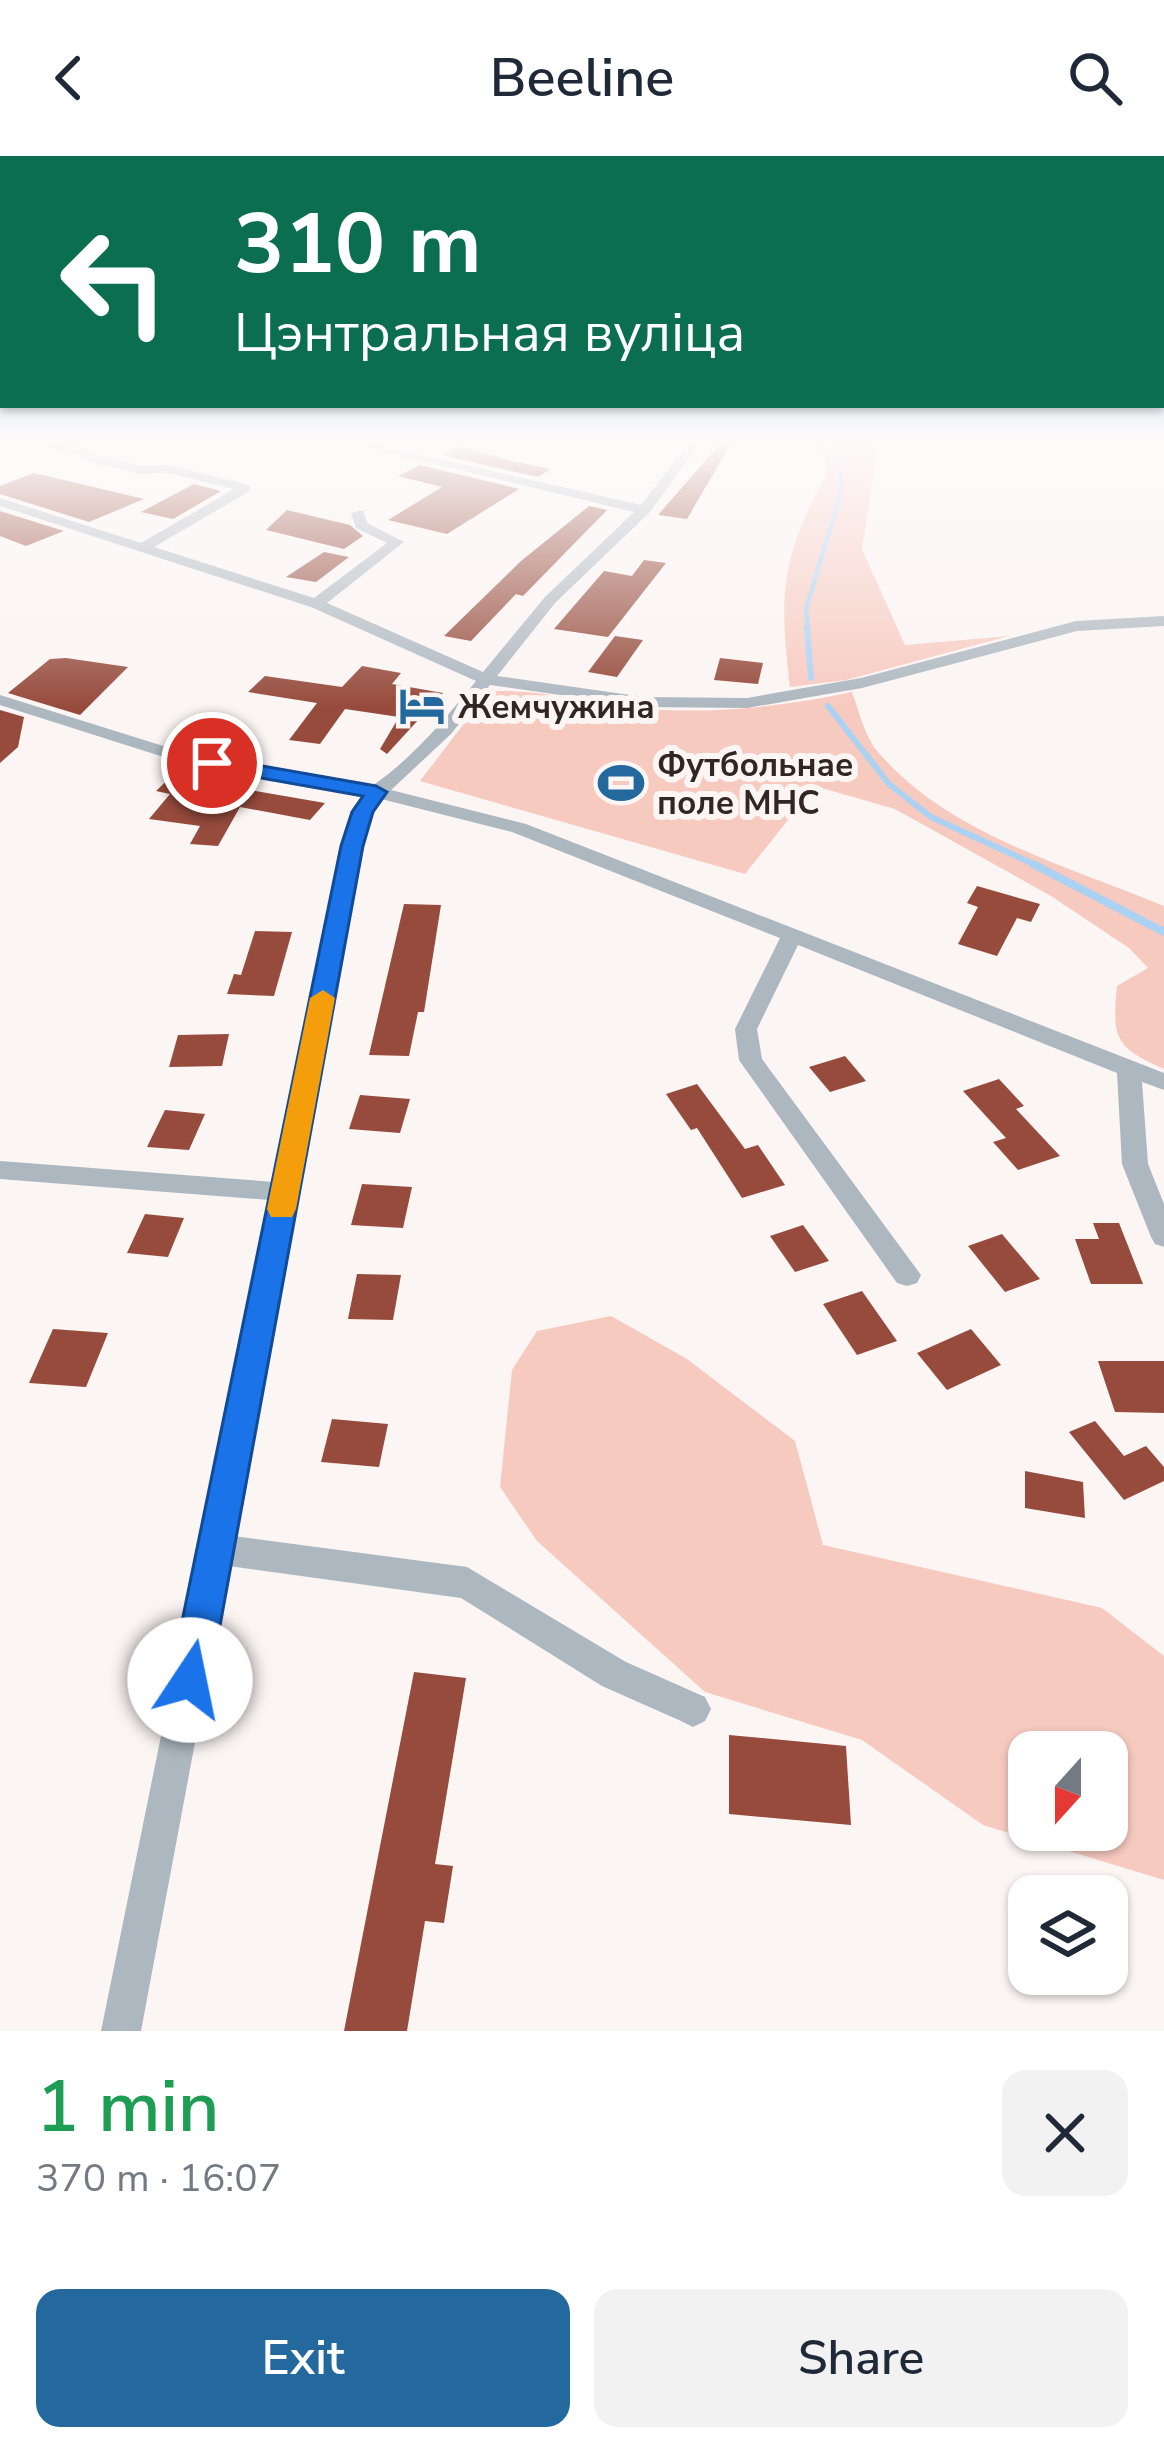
<!DOCTYPE html>
<html lang="en">
<head>
<meta charset="utf-8">
<style>
	:root { --surface:#fff; --page:#f2f2f3; --text:#1f2937; --muted:#747a83; --accent:#23699e }
	body { margin:0; font-family:"Nunito Sans",sans-serif; background:var(--page); color:var(--text); height:100vh; display:flex; flex-direction:column; font-size:45px; white-space:nowrap }
	* { box-sizing:border-box; margin:0 }
	p { font-size:39px; color:var(--muted) }
	.icon { flex:none; width:66px; height:66px; fill:none; stroke:currentColor; stroke-width:2; stroke-linecap:round; stroke-linejoin:round }
	.map { position:relative; height:1875px; overflow:hidden }
	.drawer { display:flex; flex-direction:column; background:var(--surface); flex:1 }
	.drawer>* { flex:none }
	.top-card { position:absolute; left:0px; top:0px; width:1164px; height:252px; box-shadow:0 3px 9px #0004; background:#0b6e4f; color:#fff; overflow:hidden }
	.needle { width:78px; rotate:201deg }
	.fabs { position:absolute; left:1008px; top:1575px; display:grid; gap:24px }
	.fabs a { display:grid; place-items:center; width:120px; height:120px; border-radius:24px; background:var(--surface); box-shadow:0 3px 9px #0004; font-size:60px }
	.pin { position:absolute; display:grid; place-items:center; width:102px; height:102px; color:#fff; margin:-51px; border:6px solid #fff; border-radius:50%; box-shadow:0 3px 12px #0007 }
	.me { position:absolute; width:132px; margin:-66px; rotate:11deg; stroke-linejoin:round; filter:drop-shadow(0 0 9px #0008) }
	.turn { display:flex; align-items:center; gap:42px; height:252px; padding:0 36px; font-size:54px }
	.turn .icon { width:156px; height:156px; stroke-width:2.5 }
	.turn b { display:block; font-size:84px; line-height:102px }
	.round { display:grid; place-items:center; flex:none; width:126px; height:126px; border-radius:24px; background:var(--page) }
	.head { display:flex; align-items:center; justify-content:space-between; height:204px; padding:0 36px }
	h1 { font-size:72px; font-weight:600; line-height:90px; color:#1e9e55 }
	.primary-button { display:flex; gap:24px; margin-top:auto; padding:24px 36px }
	.primary-button a { flex:1; height:138px; border-radius:24px; background:var(--accent); color:#fff; font-size:48px; font-weight:600; line-height:138px; text-align:center }
	.primary-button a+a { background:var(--page); color:var(--text) }
	header { display:flex; justify-content:space-between; align-items:center; height:156px; padding:0 36px; background:var(--surface); font-size:54px; font-weight:600 }
	.map>svg:first-child { display:block }
</style>
</head>
<body>
<header><svg class="icon" aria-label="back" viewBox="0 0 24 24"><path d="M15 5l-7 7 7 7"/></svg>Beeline<svg class="icon" aria-label="search" viewBox="0 0 24 24"><circle cx="10" cy="10" r="6"/><path d="M15 15l6 6"/></svg></header>
<div class="map">
<svg width="1164" height="1875" viewBox="0 0 1164 1875">
	<rect width="100%" height="100%" fill="#fbf5f3"/>
	<g fill="#f7cac0" fill-rule="evenodd">
		<path d="M812 289H878L862 393 905 489 1009 480 846 524 790 531C778 434 782 401 828 314L823 296Z"/>
		<path d="M496 535C544 534 590 547 637 552 709 559 781 551 852 536 859 555 865 581 878 596 948 678 1067 710 1164 750V913C1115 891 1112 883 1117 830L1148 812 1129 792 1051 740 895 653 815 630 745 718 420 625 486 539Z"/>
		<path d="M611 1160 687 1203 795 1285 823 1389 1102 1452 1164 1500V1724L983 1669 862 1584 705 1536 537 1385 500 1331 512 1214 537 1175ZM1029 1596H1107V1674H1029Z"/>
	</g>
	<g fill="none" stroke-linecap="round" stroke-linejoin="round">
		<path stroke="#abd1f3" stroke-width="4.5" d="M808 475 806 453 840 340 841 322 829 289"/>
		<g stroke="#abd1f3" stroke-width="6">
			<path d="M807 472 811 522"/>
			<path d="M828 550 889 628 931 661 1040 711"/>
		</g>
		<path stroke="#abd1f3" stroke-width="8" d="M1033 708 1164 776"/>
	</g>
	<g fill="#964b3c">
		<path d="M719 289H730L687 363 658 359Z"/>
		<path d="M460 290 511 305 551 313 538 321 441 299Z"/>
		<path d="M420 309 519 333 447 378 388 364 442 331 398 320Z"/>
		<path d="M34 317 144 343 89 366 0 338V330Z"/>
		<path d="M194 328 221 335 173 363 141 356Z"/>
		<path d="M589 350 607 354 523 440 516 438 471 485 444 480 521 405Z"/>
		<path d="M287 354 350 369 363 380 344 393 266 374Z"/>
		<path d="M0 355 64 375 26 390 0 380Z"/>
		<path d="M324 396 349 401 316 426 286 421Z"/>
		<path d="M644 404 666 407 608 481 554 473 604 415 632 420Z"/>
		<path d="M615 480 643 484 617 521 588 516Z"/>
		<path d="M66 502 128 511 80 559 8 537 50 503Z"/>
		<path d="M720 502 763 507 758 528 714 524Z"/>
		<path d="M362 510 401 517 392 528 443 537 387 598 380 593 399 561 345 553 320 588 289 584 317 547 248 536 265 520 342 531Z"/>
		<path d="M0 554 24 561 18 591 0 607Z"/>
		<path d="M182 610 213 616 207 623 241 629 238 632 325 647 310 664 240 651 218 690 190 688 200 670 149 663 170 638 156 635Z"/>
		<path d="M977 730 1040 748 1031 766 1017 762 997 800 958 788 978 751 967 747Z"/>
		<path d="M404 748 441 749 424 856H418L409 900 369 899Z"/>
		<path d="M255 775 292 776 274 840 227 838 234 818 241 819Z"/>
		<path d="M229 878 222 910 169 911 178 879Z"/>
		<path d="M845 900 866 925 830 936 809 911Z"/>
		<path d="M999 923 1024 950 1016 953 1060 1000 1018 1014 993 986 1006 982 963 935Z"/>
		<path d="M697 928 745 993 758 989 785 1029 742 1042 697 972 691 974 666 938Z"/>
		<path d="M360 939 410 943 400 977 349 973Z"/>
		<path d="M165 954 205 958 189 994 147 991Z"/>
		<path d="M362 1028 412 1031 403 1072 351 1069Z"/>
		<path d="M145 1058 184 1062 168 1101 127 1097Z"/>
		<path d="M1093 1067H1119L1143 1128H1091L1075 1083H1099Z"/>
		<path d="M803 1069 829 1105 795 1116 770 1080Z"/>
		<path d="M1002 1078 1040 1123 1005 1136 968 1090Z"/>
		<path d="M357 1118 401 1119 393 1164 348 1163Z"/>
		<path d="M862 1135 897 1185 857 1199 823 1148Z"/>
		<path d="M53 1173 108 1177 86 1231 29 1227Z"/>
		<path d="M971 1173 1001 1209 947 1234 917 1197Z"/>
		<path d="M1098 1205H1164V1257L1115 1256Z"/>
		<path d="M332 1263 388 1268 379 1311 321 1306Z"/>
		<path d="M1095 1265 1124 1300 1146 1290 1164 1311V1325L1124 1344 1069 1276Z"/>
		<path d="M1025 1315 1083 1326 1085 1362 1025 1352Z"/>
		<path d="M414 1516 466 1522 435 1708 453 1710 444 1767 425 1765 407 1875H344Z"/>
		<path d="M729 1579 846 1590 851 1669 729 1658Z"/>
	</g>
	<g fill="none" stroke-linecap="round" stroke-linejoin="round">
		<path fill="#adb7c0" fill-rule="evenodd" d="M31 289 85 291 98 300 141 310 168 309 250 329V335L154 391 314 442 387 387 356 372 351 357 363 354 367 367 404 386 327 447 483 516 545 441 634 356 356 289H377L641 349 687 289H699L649 357 555 447 497 520 644 541 747 542 861 522 1076 465 1164 460V470L1077 475 862 532 747 552 644 551 490 529 451 578 391 634 526 668 1164 917V934L1142 926 1148 1008 1164 1048V1091L1155 1088 1151 1081 1122 1008 1117 917 798 789 757 873 762 903 921 1119 917 1127 907 1130 897 1127 739 904 735 873 780 782 512 676 381 643 371 657 362 690 233 1380 467 1411 626 1506 705 1541 711 1553 705 1565 693 1571 681 1565 602 1530 461 1442 228 1410 141 1875H101L270 1044 0 1023V1005L274 1026 342 690 353 657 364 640 173 604 0 549V539L176 594 372 630C413 602 444 564 476 525L311 451 0 350V342L141 387 234 333 168 317 141 318 90 306 81 298Z"/>
	</g>
	<linearGradient id="sky" x2="0" y2="1"><stop stop-color="#8fc0ec"/><stop offset="0.52" stop-color="#fdfafa"/><stop offset="1" stop-color="#fdfafa" stop-opacity="0"/></linearGradient>
	<rect width="1164" height="551" fill="url(#sky)"/>
	<path fill="#1a73e8" stroke="#114b97" stroke-width="3" d="M212 601 376 630 387 636 373 656 363 690 210 1524 204 1538 190 1544 176 1538 170 1524 341 690 352 656 363 640 205 612 202 607Z"/>
	<path fill="#f59e0b" d="M323 834 335 842 296 1053 292 1061H271L267 1053 310 842Z"/>
	<defs>
		<g id="hotel-bare" transform="scale(3.6)"><path d="M-6-4.5h1.5V1H6V5H4.5V3h-9V5H-6ZM-4 0a1.8 1.8 0 1 1 3.6 0ZM.5 0V-2.5h3Q6-2.5 6 0Z" fill="#23699e" stroke="#fbf5f3" stroke-width="2.5" paint-order="stroke"/></g>
		<g id="stadium-bare" transform="scale(3.6)"><path d="M0-5a6.5 5 0 1 0 0 10a6.5 5 0 1 0 0-10ZM-3.5-1.8h7v3.6h-7Z" fill="#23699e" stroke="#fbf5f3" stroke-width="2.5" paint-order="stroke"/></g>
	</defs>
	<g fill-rule="evenodd">
		<use href="#hotel-bare" x="422" y="550"/>
		<use href="#stadium-bare" x="621" y="627"/>
	</g>
	<g text-anchor="middle" stroke-width="12" stroke-linejoin="round" paint-order="stroke">
		<g font-size="33" font-weight="bold" fill="#322623" stroke="#fbf5f3" text-anchor="start">
			<text x="458" y="562">Жемчужина</text>
			<text x="657" y="620">Футбольнае<tspan x="657" dy="38">поле МНС</tspan></text>
		</g>
	</g>
</svg>
<div class="fabs">
<a><svg class="needle" viewBox="-14 -14 28 28"><path d="M0-13l5 13h-10z" fill="#e53935"/><path d="M0 13l5-13h-10z" fill="#747a83"/></svg></a>
<a><svg class="icon" aria-label="layers" viewBox="0 0 24 24"><path d="M12 4l9 5-9 5-9-5zM3 14l9 5 9-5"/></svg></a>
</div>
<div class="pin" style="left:212px;top:607px;background:#d93025"><svg class="icon" aria-label="arrive" viewBox="0 0 24 24"><path d="M6 21V4h12l-3 4 3 4H6"/></svg></div>
<svg class="me" style="left:190px;top:1524px" viewBox="-20 -20 40 40"><circle r="19" fill="#fff"/><path d="M0-13L10 11 0 6-10 11z" fill="#1a73e8"/></svg>
<div class="top-card">
<div class="turn"><svg class="icon" aria-label="left" viewBox="0 0 24 24"><path d="M17 20v-9H6M10 6l-5 5 5 5"/></svg><div><b>310 m</b>Цэнтральная вуліца</div></div>
</div>
</div>
<section class="drawer">
<div class="head"><div><h1>1 min</h1><p>370 m · 16:07</p></div><a class="round"><svg class="icon" aria-label="close" viewBox="0 0 24 24"><path d="M6 6l12 12M18 6L6 18"/></svg></a></div>
<div class="primary-button"><a>Exit</a><a>Share</a></div>
</section>
</body>
</html>
